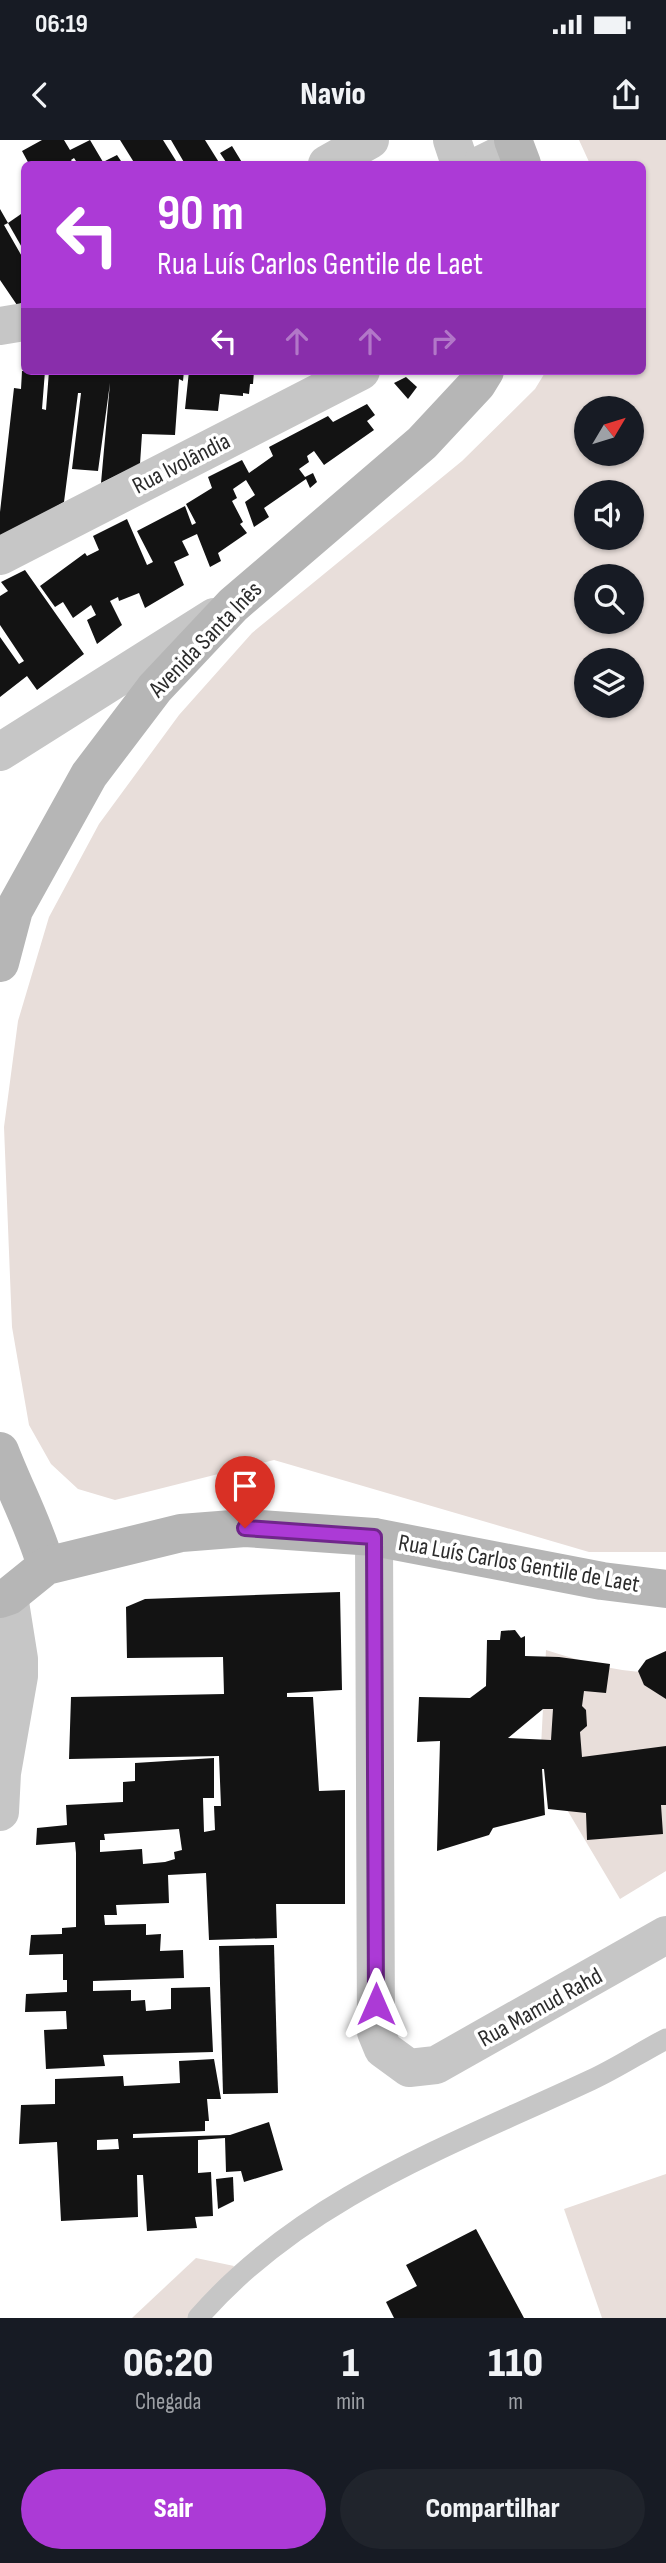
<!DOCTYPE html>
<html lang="pt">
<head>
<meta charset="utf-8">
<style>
	:root { --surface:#171b24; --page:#20242c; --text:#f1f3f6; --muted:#9ea1a6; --accent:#ac3ad6 }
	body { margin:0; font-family:"Sofia Sans Condensed",sans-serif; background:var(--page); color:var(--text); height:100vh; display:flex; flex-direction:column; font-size:26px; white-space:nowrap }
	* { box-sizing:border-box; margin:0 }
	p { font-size:23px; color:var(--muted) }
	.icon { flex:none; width:38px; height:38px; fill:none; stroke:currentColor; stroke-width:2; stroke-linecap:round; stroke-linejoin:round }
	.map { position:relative; height:2178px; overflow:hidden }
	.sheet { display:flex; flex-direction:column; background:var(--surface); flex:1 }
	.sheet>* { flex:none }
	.guide { position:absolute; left:21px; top:21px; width:625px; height:214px; border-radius:10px; box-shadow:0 2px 5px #0004; background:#ac3ad6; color:#fff; overflow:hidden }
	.needle { width:46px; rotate:52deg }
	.tools { position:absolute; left:574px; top:256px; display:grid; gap:14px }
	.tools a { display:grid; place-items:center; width:70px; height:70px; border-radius:50%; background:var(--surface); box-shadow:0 2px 5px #0004; font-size:35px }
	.pin { position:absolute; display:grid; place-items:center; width:60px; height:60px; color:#fff; margin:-72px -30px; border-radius:50% 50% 50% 0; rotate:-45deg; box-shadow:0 0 7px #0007 }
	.pin .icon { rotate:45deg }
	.me { position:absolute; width:77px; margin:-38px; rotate:0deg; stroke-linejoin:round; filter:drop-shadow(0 0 5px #0008) }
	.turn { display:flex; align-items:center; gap:24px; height:147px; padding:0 21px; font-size:32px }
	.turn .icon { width:91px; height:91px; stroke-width:2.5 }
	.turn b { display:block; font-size:49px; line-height:60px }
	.lanes { display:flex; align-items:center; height:66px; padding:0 21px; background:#0003; justify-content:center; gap:35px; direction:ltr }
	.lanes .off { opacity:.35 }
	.eta { display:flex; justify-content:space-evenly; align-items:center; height:119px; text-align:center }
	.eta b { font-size:42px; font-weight:800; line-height:49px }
	.button { display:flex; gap:14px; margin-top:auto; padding:14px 21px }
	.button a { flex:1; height:80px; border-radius:42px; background:var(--accent); color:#fff; font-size:28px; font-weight:800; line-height:80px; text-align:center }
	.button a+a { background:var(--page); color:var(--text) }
	.status { display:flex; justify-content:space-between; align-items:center; height:49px; padding:0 35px; background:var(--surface); direction:ltr }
	.status svg { height:19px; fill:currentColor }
	header { display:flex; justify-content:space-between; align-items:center; height:91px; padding:0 21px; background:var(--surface); font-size:32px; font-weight:800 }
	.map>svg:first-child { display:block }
</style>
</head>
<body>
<div class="status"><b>06:19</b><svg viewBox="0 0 49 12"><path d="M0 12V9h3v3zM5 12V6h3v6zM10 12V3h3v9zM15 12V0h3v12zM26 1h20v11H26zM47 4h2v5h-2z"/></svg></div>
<header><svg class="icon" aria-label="back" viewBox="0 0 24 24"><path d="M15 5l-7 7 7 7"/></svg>Navio<svg class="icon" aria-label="share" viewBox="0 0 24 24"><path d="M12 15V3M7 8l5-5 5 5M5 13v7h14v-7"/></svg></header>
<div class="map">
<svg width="666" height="2178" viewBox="0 0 666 2178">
	<rect width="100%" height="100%" fill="#fff"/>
	<g fill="#e8deda" fill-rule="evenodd">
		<path d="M579 0H666V1412H589L274 1320 115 1360 78 1349 51 1324 29 1285 12 1187 4 987 18 881 49 777 99 684 179 575 252 493 462 321 535 249 546 231H642V24H590ZM586 268H632V313H586ZM586 352H632V397H586ZM586 436H632V481H586ZM586 520H632V565H586Z"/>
		<path d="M546 1510C586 1522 624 1536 666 1531V1731L620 1759 566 1668 541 1607Z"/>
		<path d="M666 2034V2178H602L564 2069Z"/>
		<path d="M196 2118 234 2126 204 2178H132Z"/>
	</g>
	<g fill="#131313" fill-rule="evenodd">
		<path d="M42 0H64L70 10 90 0 103 22 117 15 123 24H78L74 18 71 20 74 24H29L22 11Z"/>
		<path d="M120 0H163L178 24H135Z"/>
		<path d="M171 0H205L220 24H185Z"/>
		<path d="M232 6 243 24H222L226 22 220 13Z"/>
		<path d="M0 69 8 83 4 85 24 120V162L17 165 0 140Z"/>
		<path d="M24 72V111L8 83Z"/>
		<path d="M22 231H45L42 269 46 270 49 231H184L183 241 179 239 175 295 142 294 140 324 101 343 110 243 98 331 72 329 81 253H78L64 362 0 399V372L14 248 21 249Z"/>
		<path d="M189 231H254L253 244H250L249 254 243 253V256L220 254 218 271 185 269Z"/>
		<path d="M406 237 417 247 408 259 394 243Z"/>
		<path d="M367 264 375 275 367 281 374 290 324 325 314 311 307 316 309 322 299 329 305 337 313 333 317 342 310 348 306 339 264 368 269 377 254 387 245 362 255 355 246 340 233 349 237 358 232 361 243 382 240 384 247 393 218 413 221 421 210 427 197 394 182 401 189 415 174 422 184 445 145 468 139 453 119 461 118 457 110 461 122 485 97 504 87 480 96 475 91 465 73 478 63 462 55 467 40 446 85 413 87 416 99 410 93 396 127 379 147 425 153 422 137 391 185 366 192 385 196 383 186 364 212 348 208 337 242 320 249 333 273 316 269 307 328 276 333 282Z"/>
		<path d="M25 430 84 514 37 550 27 536 0 557V497L19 524 24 521 0 485V456L8 451 1 442Z"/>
		<path d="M340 1452 342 1550 287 1553V1557H313L319 1651 345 1650V1764H276L277 1798 209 1800 206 1733 168 1735 169 1763 116 1765 117 1775H104L105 1785 146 1784V1795L161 1794 160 1811 183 1810 184 1838 93 1841V1851L131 1850V1861L145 1860 146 1871 171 1869V1848L210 1847 213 1912 103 1915 105 1926 46 1929 44 1890 67 1889 66 1871 25 1872 26 1854 67 1852V1840H63V1814L29 1815 31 1795 62 1794V1788L76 1787V1713L75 1702 36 1705 37 1688 67 1685 66 1665 123 1662V1642L135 1641V1623L214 1618V1658H203L204 1692 215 1690 214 1666H221L219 1616 69 1619 71 1557 224 1554 223 1517 127 1518 126 1467 145 1459ZM179 1689 182 1710 174 1712 175 1719 165 1722 143 1724 142 1709 100 1712V1700H105L104 1694Z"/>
		<path d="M515 1490 521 1498 525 1496V1516L559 1517 610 1524 606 1553 584 1551 582 1566 586 1570 587 1586 580 1592 582 1617 666 1606V1665H661L663 1694 587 1700 586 1673 548 1669 544 1629H542L545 1675 493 1688 489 1695 437 1711 440 1601 417 1602 419 1557 470 1558 486 1546 487 1500H500L501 1491ZM543 1569H553L551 1600 508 1598Z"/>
		<path d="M666 1511V1559L644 1545 638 1531 646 1520Z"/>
		<path d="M274 1805 278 1953 223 1954 219 1806Z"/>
		<path d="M214 1919 221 1959H207L209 1981H205V1991L133 1994V1998L230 1995 269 1982 283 2030 244 2042 241 2031 226 2032 225 1998 198 2000V2033L211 2032 213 2076 195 2077 197 2088 147 2091 143 2035H137L138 2077 61 2081 57 2002 19 2004 21 1965 55 1964V1939L123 1936 124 1946 180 1943 179 1921ZM118 1999 119 2009 97 2010V2000Z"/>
		<path d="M233 2037 234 2061 218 2069 216 2039Z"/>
		<path d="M476 2089 524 2178H394L386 2162 417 2146 406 2125Z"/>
	</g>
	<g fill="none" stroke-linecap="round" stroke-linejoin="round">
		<path stroke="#c6c6c6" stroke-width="21" d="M198 2178C302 2058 452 2005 591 1940 617 1928 641 1912 666 1899"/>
		<g stroke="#c6c6c6" stroke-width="38">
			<path d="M452 0 460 24"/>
			<path d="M327 24 370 0"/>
			<path d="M482 24 515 8"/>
			<path d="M0 186 24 182"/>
			<path d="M0 416 361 231"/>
			<path d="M0 612 214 477"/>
			<path d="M374 1397 376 1892 383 1909 409 1928 436 1925 666 1795"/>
			<path d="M0 1672 2 1633 19 1536V1519L9 1456"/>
		</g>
		<g stroke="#b6b6b6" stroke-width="38">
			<path d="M513 0 522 24"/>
			<path d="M0 823 14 770 89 635 155 548 233 465 422 303 477 244 485 231"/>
			<path d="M0 1311C15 1350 35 1387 46 1426"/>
			<path d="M0 1459 9 1456 46 1426 181 1393 245 1388 374 1397 602 1441 666 1449"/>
		</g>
	</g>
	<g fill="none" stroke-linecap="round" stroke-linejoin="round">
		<g stroke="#70268b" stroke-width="18">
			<path id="route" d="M245 1388 374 1397 376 1864"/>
		</g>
		<use href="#route" stroke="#ac3ad6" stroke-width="12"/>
	</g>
	<g text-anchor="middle" stroke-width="7" stroke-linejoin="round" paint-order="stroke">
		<g font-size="24" fill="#2c2c2c" stroke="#fff">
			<text transform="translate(181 323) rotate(-27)" y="8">Rua Ivolândia</text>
			<text transform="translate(205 499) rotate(-46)" y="8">Avenida Santa Inês</text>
			<text transform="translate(519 1423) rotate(10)" y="8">Rua Luís Carlos Gentile de Laet</text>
			<text transform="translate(540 1867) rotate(-29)" y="8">Rua Mamud Rahd</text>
		</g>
	</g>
</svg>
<div class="tools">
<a><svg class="needle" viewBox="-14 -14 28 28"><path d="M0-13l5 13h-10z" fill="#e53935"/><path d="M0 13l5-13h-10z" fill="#9ea1a6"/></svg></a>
<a><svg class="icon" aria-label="sound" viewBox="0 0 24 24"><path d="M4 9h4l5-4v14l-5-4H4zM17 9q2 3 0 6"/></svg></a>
<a><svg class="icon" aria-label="search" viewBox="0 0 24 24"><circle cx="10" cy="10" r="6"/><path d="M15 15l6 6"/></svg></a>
<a><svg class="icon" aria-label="layers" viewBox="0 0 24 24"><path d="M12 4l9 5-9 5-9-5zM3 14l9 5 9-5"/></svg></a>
</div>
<div class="pin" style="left:245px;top:1388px;background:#d93025"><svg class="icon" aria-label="arrive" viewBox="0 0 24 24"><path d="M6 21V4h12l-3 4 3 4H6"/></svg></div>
<svg class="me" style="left:376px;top:1864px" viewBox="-20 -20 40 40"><path d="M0-17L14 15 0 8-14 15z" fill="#ac3ad6" stroke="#fff" stroke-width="4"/></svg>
<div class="guide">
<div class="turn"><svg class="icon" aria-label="left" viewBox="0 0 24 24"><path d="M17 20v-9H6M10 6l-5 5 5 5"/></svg><div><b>90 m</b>Rua Luís Carlos Gentile de Laet</div></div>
<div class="lanes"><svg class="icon" aria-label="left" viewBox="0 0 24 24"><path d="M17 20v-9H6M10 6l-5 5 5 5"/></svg><svg class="icon off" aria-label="ahead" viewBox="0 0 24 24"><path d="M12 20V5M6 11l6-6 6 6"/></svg><svg class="icon off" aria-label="ahead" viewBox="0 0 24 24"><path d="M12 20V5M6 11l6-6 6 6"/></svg><svg class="icon off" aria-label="right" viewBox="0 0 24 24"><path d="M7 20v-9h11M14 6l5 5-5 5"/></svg></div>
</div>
</div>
<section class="sheet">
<div class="eta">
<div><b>06:20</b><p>Chegada</p></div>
<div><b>1</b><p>min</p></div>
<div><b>110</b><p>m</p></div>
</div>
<div class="button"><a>Sair</a><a>Compartilhar</a></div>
</section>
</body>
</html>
